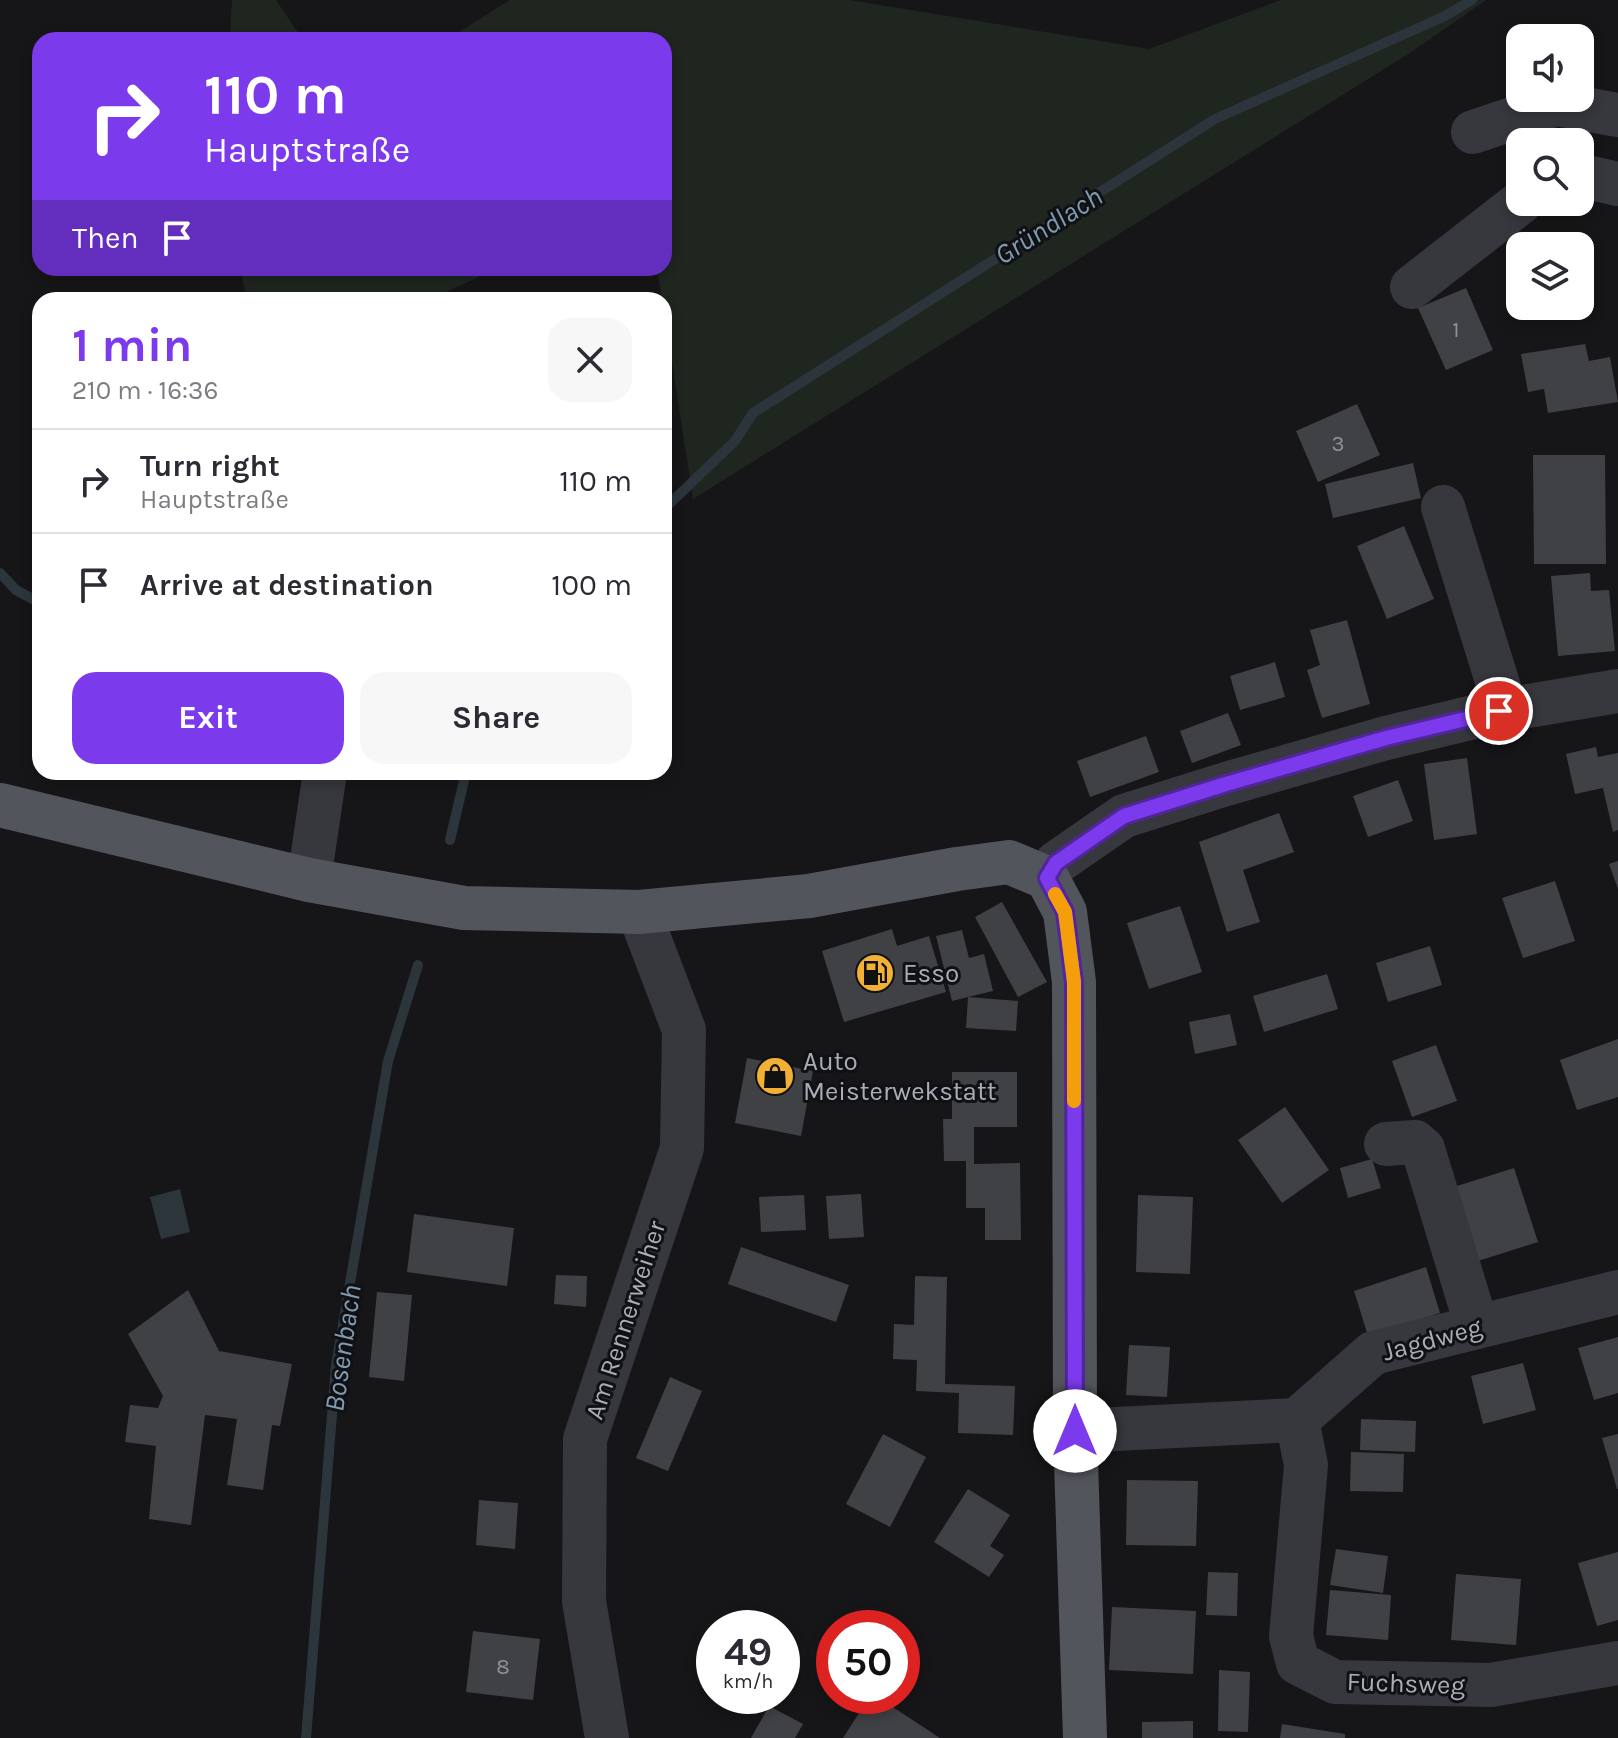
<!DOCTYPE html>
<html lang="en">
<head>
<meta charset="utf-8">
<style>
	:root { --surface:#fff; --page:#f7f7f7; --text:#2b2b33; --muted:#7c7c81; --line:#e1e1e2; --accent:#7c3aed }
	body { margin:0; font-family:Karla,sans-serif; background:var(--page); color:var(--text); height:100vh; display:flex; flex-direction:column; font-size:30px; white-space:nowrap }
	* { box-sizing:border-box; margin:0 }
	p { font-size:26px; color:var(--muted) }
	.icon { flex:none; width:44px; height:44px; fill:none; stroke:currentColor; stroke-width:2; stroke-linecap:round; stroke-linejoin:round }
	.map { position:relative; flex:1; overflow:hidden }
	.side { position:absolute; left:32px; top:292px; width:640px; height:488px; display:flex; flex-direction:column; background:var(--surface); border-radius:24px; box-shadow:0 4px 12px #0003 }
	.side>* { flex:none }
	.guide { position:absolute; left:32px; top:32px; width:640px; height:244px; border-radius:24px; box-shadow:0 4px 12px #0003; background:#7c3aed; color:#fff; overflow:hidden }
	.tools { position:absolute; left:1506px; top:24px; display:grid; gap:16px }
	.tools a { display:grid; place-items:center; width:88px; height:88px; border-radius:16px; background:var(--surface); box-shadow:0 4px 12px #0003; font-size:40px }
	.speed { position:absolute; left:696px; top:1610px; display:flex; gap:16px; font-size:40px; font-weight:700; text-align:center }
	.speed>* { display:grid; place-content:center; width:104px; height:104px; border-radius:50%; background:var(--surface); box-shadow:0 4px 12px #0003; line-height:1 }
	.speed small { font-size:20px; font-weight:400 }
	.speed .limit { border:12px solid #d22; background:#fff; color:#111 }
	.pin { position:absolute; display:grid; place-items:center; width:68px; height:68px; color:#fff; margin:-34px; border:4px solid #fff; border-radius:50%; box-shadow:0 2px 8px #0007 }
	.me { position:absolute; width:88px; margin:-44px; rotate:0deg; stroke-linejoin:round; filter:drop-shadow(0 0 6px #0008) }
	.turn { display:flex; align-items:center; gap:28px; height:168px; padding:0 40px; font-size:36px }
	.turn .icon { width:104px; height:104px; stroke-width:2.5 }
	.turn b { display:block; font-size:56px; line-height:68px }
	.then { display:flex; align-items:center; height:76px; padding:0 40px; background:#0003; gap:16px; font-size:30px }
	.round { display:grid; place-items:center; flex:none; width:84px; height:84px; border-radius:24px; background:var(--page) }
	.head { display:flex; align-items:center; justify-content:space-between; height:136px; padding:0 40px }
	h1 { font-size:48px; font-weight:700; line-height:60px; color:var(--accent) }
	.primary-button { display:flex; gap:16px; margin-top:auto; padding:16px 40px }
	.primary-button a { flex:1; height:92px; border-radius:24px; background:var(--accent); color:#fff; font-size:32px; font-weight:700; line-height:92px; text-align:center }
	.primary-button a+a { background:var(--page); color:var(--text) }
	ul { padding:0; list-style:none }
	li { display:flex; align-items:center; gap:24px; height:104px; padding:0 40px; border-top:2px solid var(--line) }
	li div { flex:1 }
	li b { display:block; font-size:30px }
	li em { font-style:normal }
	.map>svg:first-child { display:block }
</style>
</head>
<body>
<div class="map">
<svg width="1618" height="1738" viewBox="0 0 1618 1738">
	<rect width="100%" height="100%" fill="#161618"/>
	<g fill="#1e261f">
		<path d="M232 0H276L303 40H230Z"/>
		<path d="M510 0H850L1149 49 1281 0H1486L1410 53 693 499 664 311V300H662L657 268H664V40H446Z"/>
		<path d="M240 268H498L429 300H247Z"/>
	</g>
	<path fill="#2c353c" d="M180 1189 190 1232 161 1239 150 1197Z"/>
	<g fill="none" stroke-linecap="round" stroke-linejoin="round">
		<g stroke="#2c353c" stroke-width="10">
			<path d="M664 509 735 441 753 413 1215 119 1445 16 1472 0"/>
			<path d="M0 573 16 590 40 603"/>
			<path d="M450 840 466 772"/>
			<path d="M306 1738 336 1365 388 1061 418 965"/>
		</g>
	</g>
	<g fill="#404145">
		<path d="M1466 288 1493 350 1446 370 1418 308Z"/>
		<path d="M1585 344 1589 361 1610 357 1618 402 1548 413 1544 389 1528 392 1521 354Z"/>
		<path d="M1357 404 1380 455 1318 482 1296 431Z"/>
		<path d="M1533 455H1605L1606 564H1534Z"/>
		<path d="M1413 463 1421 498 1333 518 1325 484Z"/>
		<path d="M1404 526 1434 599 1387 619 1357 546Z"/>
		<path d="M1590 573 1591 591 1609 590 1615 651 1558 656 1551 576Z"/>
		<path d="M1347 620 1370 704 1322 718 1307 670 1320 665 1310 630Z"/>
		<path d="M1275 662 1285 697 1240 710 1230 676Z"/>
		<path d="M1228 713 1241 745 1192 763 1180 731Z"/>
		<path d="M1146 736 1159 772 1090 797 1077 761Z"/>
		<path d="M1596 747 1598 757 1618 753V830L1613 832 1603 788 1575 794 1566 754Z"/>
		<path d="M1467 758 1477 834 1434 840 1424 764Z"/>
		<path d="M1398 780 1413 821 1368 837 1353 796Z"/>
		<path d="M1279 813 1294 852 1243 870 1260 922 1227 932 1199 842Z"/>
		<path d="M1618 861V889L1609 864Z"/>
		<path d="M1555 881 1575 941 1523 958 1502 898Z"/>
		<path d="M1002 902 1047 982 1018 997 975 917Z"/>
		<path d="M1180 906 1202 972 1149 989 1127 923Z"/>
		<path d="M892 929 897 946 929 936 946 992 844 1022 822 951Z"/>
		<path d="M962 930 969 958 984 954 993 991 968 997 1018 1001 1016 1031 966 1028 968 997 952 1001 936 936Z"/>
		<path d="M1430 946 1442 985 1388 1002 1376 963Z"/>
		<path d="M1327 974 1338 1009 1264 1032 1253 996Z"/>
		<path d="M1230 1014 1237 1045 1195 1054 1189 1022Z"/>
		<path d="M1618 1039V1097L1577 1110 1560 1060Z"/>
		<path d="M1436 1045 1457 1101 1412 1117 1392 1061Z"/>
		<path d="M747 1058 813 1071 801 1136 735 1123Z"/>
		<path d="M952 1072H1017V1127H974V1164L1020 1163 1021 1240H985V1208H966V1161H944L943 1119H952Z"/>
		<path d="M1285 1107 1329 1170 1282 1203 1238 1140Z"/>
		<path d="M1372 1159 1381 1188 1348 1198 1340 1168Z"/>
		<path d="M1514 1168 1538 1242 1478 1261 1454 1187Z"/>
		<path d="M861 1194 864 1237 829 1239 826 1196Z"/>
		<path d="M804 1195 806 1230 761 1232 759 1197Z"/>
		<path d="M1138 1195 1193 1197 1190 1274 1136 1272Z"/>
		<path d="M414 1214 514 1228 507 1286 407 1272Z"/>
		<path d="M741 1247 849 1285 836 1322 728 1284Z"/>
		<path d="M1426 1267 1440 1313 1368 1336 1354 1291Z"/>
		<path d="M556 1275 587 1276 586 1307 554 1304Z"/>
		<path d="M915 1276 947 1277 945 1384 1015 1386 1013 1435 958 1433 959 1393 916 1391 917 1360 893 1359 894 1324 914 1325Z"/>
		<path d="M188 1290 219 1351 292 1364 280 1426 272 1425 263 1490 227 1485 237 1419 205 1415 191 1525 149 1519 156 1446 125 1442 130 1405 158 1408 163 1396 128 1334Z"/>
		<path d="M377 1292 412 1295 404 1381 369 1377Z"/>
		<path d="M1618 1337V1393L1594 1400 1578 1348Z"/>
		<path d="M1129 1345 1170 1347 1167 1397 1126 1395Z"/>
		<path d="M1523 1363 1536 1410 1483 1424 1471 1376Z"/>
		<path d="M670 1377 702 1391 668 1471 636 1458Z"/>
		<path d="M1361 1419 1416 1421 1415 1452 1360 1450Z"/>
		<path d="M883 1434 926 1457 890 1527 846 1504Z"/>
		<path d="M1618 1434V1489H1617L1602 1438Z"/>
		<path d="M1351 1452 1404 1454 1403 1492 1350 1491Z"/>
		<path d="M1127 1480 1198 1481 1196 1546 1126 1545Z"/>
		<path d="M968 1489 1010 1515 990 1546 1004 1555 989 1577 934 1542Z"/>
		<path d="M479 1500 518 1503 515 1549 476 1545Z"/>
		<path d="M1336 1549 1388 1556 1383 1593 1330 1585Z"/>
		<path d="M1618 1552V1620L1597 1626 1578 1563Z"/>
		<path d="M1208 1572 1238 1573 1237 1616 1206 1615Z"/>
		<path d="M1456 1574 1521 1579 1516 1645 1451 1640Z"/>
		<path d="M1330 1590 1391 1595 1388 1640 1326 1635Z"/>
		<path d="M1112 1607 1196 1611 1193 1674 1109 1670Z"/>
		<path d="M473 1631 540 1639 533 1700 466 1692Z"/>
		<path d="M1219 1670 1250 1672 1248 1732 1218 1731Z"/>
		<path d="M870 1696H876L940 1738H843Z"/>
		<path d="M769 1706 803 1724 795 1738H751Z"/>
		<path d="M1193 1721V1738H1142V1722Z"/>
		<path d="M1282 1724 1345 1734V1738H1280Z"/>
	</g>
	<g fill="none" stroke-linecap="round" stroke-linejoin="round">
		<g stroke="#37383d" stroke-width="44">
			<path d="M1473 132 1557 104 1618 115"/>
			<path d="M1580 179 1587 177 1618 184"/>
			<path d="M1412 287 1521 202"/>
			<path d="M1443 507 1506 710"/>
			<path d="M1047 878 1056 863 1124 816 1226 784 1386 738 1499 711 1618 691"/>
			<path d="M309 880 325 772"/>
			<path d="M1386 1144 1415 1142 1423 1149 1477 1327"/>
			<path d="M1297 1420 1306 1465 1291 1636 1298 1663 1335 1682 1491 1685 1618 1663"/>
			<path d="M1075 1431 1297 1420 1373 1353 1618 1292"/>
			<path d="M607 1738 584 1601 585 1439 682 1148 684 1030 639 912"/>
		</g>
		<path stroke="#53555c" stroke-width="44" d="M0 805 309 880 464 908 639 912 809 896 957 869 1009 862 1047 878 1065 912 1074 982 1075 1431 1085 1738"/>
	</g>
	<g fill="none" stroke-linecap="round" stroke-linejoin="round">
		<g stroke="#51269a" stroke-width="20">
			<path id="route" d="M1075 1431 1074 982 1065 912 1047 878 1056 863 1124 816 1226 784 1386 738 1499 711"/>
		</g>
		<use href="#route" stroke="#7c3aed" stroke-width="14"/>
		<path stroke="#f59e0b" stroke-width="14" d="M1055 894 1065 912 1074 982V1101"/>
	</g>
	<defs>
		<g id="fuel-disc" transform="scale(2)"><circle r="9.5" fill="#f2b134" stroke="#111113"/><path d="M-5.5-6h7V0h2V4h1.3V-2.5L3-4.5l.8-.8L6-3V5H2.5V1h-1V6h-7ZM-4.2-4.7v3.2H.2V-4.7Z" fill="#111"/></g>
		<g id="shop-disc" transform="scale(2)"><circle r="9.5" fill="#f2b134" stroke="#111113"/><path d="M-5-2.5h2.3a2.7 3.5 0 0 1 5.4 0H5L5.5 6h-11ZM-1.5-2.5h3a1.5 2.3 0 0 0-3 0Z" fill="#111"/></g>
	</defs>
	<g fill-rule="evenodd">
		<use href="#fuel-disc" x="875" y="973"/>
		<use href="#shop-disc" x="775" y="1076"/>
	</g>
	<g text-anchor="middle" stroke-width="6" stroke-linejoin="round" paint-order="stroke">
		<g font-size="22" fill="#8e929b">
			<text x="1456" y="337">1</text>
			<text x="1338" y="451">3</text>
			<text x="503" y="1674">8</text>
		</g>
		<g font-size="26" fill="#a8adb8" stroke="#111113" text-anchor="start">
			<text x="903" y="982">Esso</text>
			<text x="803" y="1070">Auto<tspan x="803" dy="30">Meisterwekstatt</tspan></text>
		</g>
		<g font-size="26" fill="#a8adb8" stroke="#111113">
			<text transform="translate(625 1320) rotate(-72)" y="9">Am Rennerweiher</text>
			<text transform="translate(1432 1339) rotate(-15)" y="9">Jagdweg</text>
			<text transform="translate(1406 1683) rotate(2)" y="9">Fuchsweg</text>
		</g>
		<g font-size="28" font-style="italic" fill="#7f9bb3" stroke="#111113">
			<text transform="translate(1048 225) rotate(-32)" y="10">Gründlach</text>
			<text transform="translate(342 1348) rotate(-82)" y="10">Bosenbach</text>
		</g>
	</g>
</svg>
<div class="tools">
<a><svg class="icon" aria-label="sound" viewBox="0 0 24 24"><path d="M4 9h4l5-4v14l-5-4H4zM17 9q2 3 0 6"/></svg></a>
<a><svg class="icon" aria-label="search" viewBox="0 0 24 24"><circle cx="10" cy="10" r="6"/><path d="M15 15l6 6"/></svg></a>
<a><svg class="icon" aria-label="layers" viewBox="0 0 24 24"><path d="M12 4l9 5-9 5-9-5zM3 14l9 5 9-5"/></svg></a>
</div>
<div class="speed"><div>49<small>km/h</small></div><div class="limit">50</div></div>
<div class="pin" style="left:1499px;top:711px;background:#d93025"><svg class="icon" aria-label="arrive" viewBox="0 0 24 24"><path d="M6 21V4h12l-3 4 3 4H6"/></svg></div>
<svg class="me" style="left:1075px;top:1431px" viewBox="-20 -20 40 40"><circle r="19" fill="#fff"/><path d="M0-13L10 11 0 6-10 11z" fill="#7c3aed"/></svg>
<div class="guide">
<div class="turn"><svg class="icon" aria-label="right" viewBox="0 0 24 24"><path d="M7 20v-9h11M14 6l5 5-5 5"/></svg><div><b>110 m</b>Hauptstraße</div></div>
<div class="then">Then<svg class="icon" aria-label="arrive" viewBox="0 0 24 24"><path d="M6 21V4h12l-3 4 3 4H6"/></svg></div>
</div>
<section class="side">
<div class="head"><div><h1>1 min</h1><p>210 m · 16:36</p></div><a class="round"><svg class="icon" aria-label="close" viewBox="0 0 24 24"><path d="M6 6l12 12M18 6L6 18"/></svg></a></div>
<ul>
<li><svg class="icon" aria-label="right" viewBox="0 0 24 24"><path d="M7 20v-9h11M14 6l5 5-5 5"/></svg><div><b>Turn right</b><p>Hauptstraße</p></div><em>110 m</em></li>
<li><svg class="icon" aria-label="arrive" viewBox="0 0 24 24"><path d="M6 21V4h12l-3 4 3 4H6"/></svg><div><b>Arrive at destination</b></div><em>100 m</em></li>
</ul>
<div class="primary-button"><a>Exit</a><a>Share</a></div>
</section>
</div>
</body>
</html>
